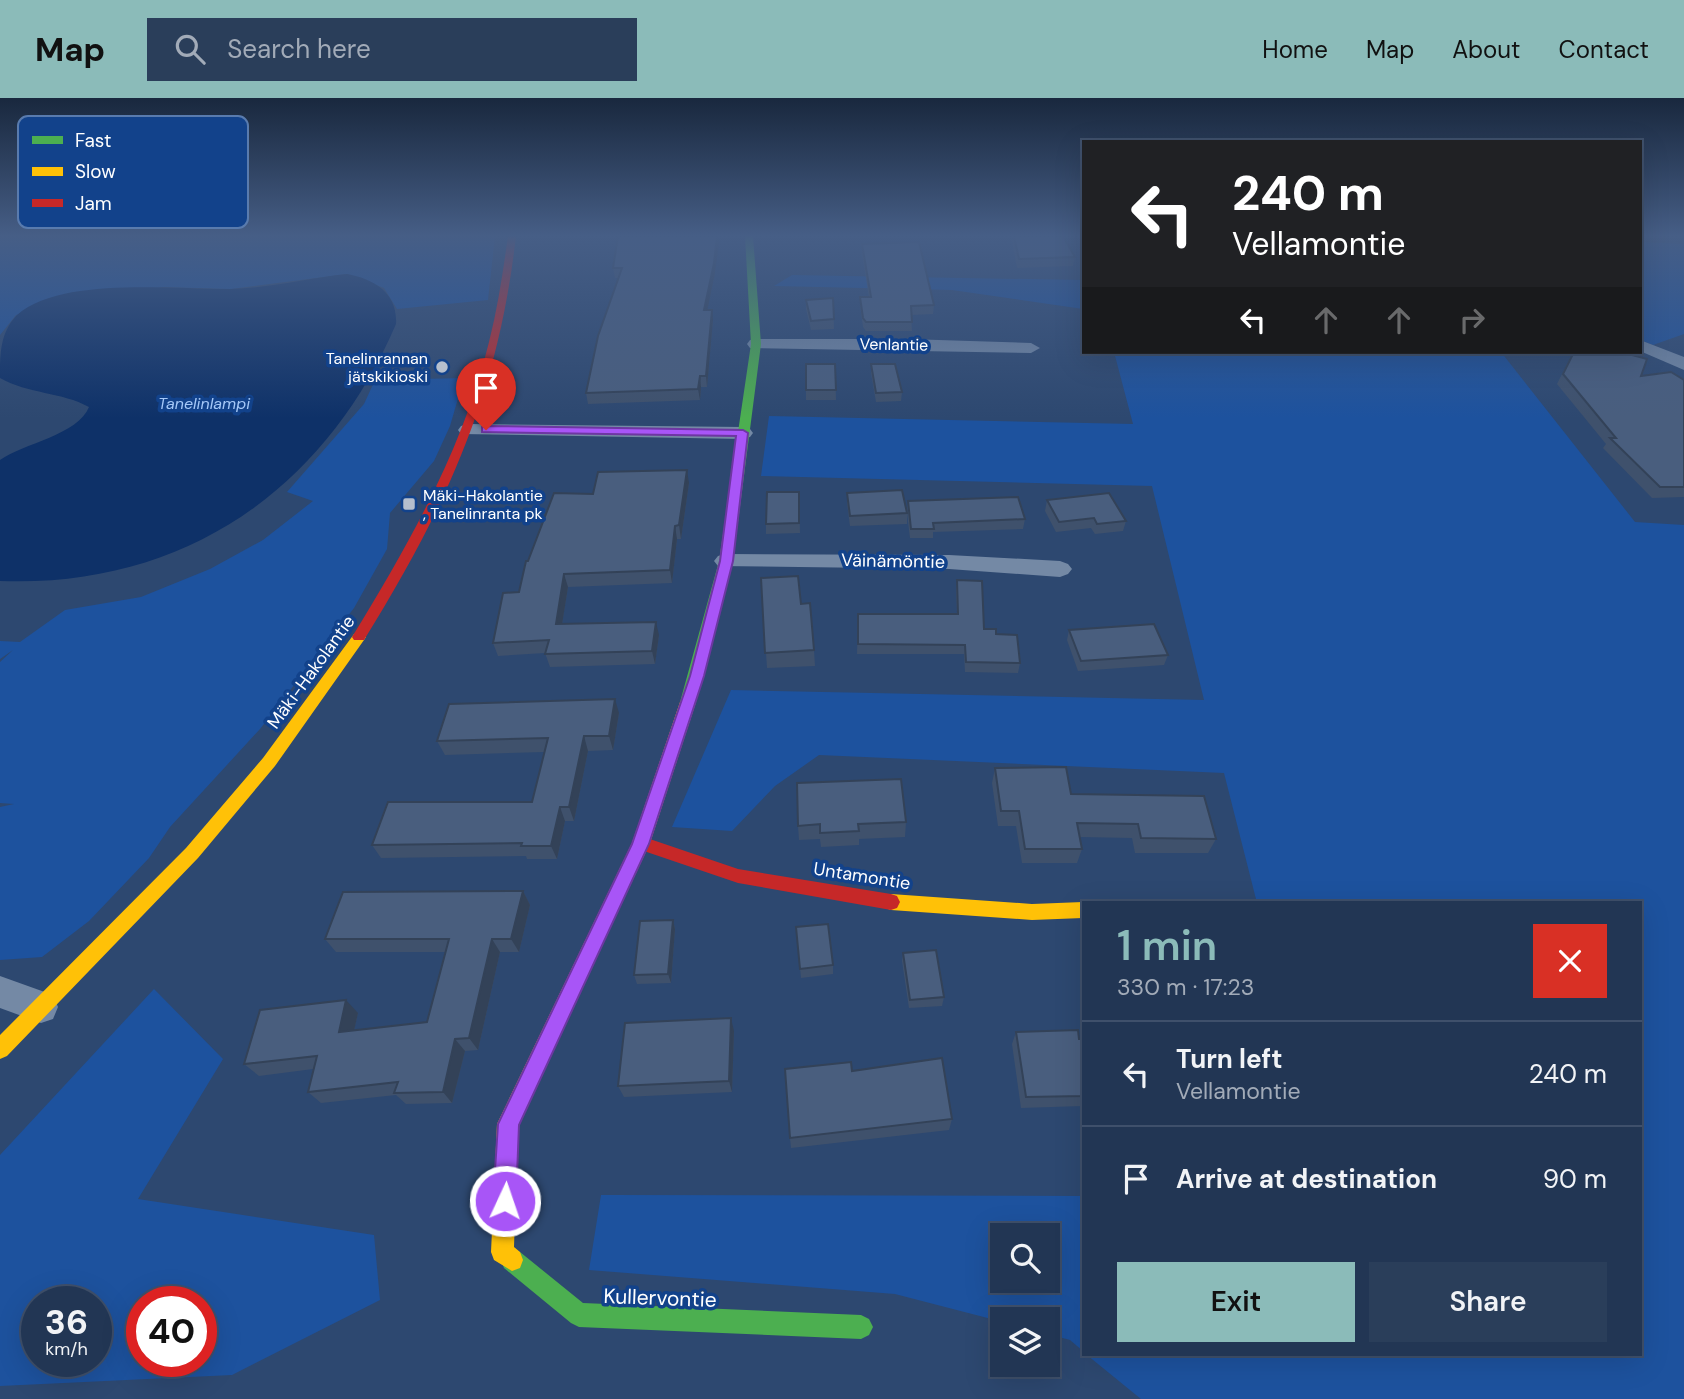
<!DOCTYPE html>
<html lang="en">
<head>
<meta charset="utf-8">
<style>
	:root { --surface:#223654; --page:#2a3e5a; --text:#f1f3f6; --muted:#a2abb8; --line:#3f506b; --accent:#8bbbb9 }
	body { margin:0; font-family:"DM Sans",sans-serif; background:var(--page); color:var(--text); height:100vh; display:flex; flex-direction:column; font-size:26px; white-space:nowrap }
	* { box-sizing:border-box; margin:0 }
	p { font-size:23px; color:var(--muted) }
	.icon { flex:none; width:38px; height:38px; fill:none; stroke:currentColor; stroke-width:2; stroke-linecap:round; stroke-linejoin:round }
	.map { position:relative; flex:1; overflow:hidden }
	.sheet { position:absolute; left:1082px; top:803px; width:560px; height:455px; display:flex; flex-direction:column; background:var(--surface); border-radius:0px; box-shadow:0 7px 28px #0002,0 0 0 2px var(--line) }
	.sheet>* { flex:none }
	.banner { position:absolute; left:1082px; top:42px; width:560px; height:214px; border-radius:0px; box-shadow:0 7px 28px #0002,0 0 0 2px var(--line); background:#202124; color:#fff; overflow:hidden }
	.buttons { position:absolute; left:990px; top:1125px; display:grid; gap:14px }
	.buttons a { display:grid; place-items:center; width:70px; height:70px; border-radius:0px; background:var(--surface); box-shadow:0 7px 28px #0002,0 0 0 2px var(--line); font-size:35px }
	.speed { position:absolute; left:21px; top:1188px; display:flex; gap:14px; font-size:35px; font-weight:700; text-align:center }
	.speed>* { display:grid; place-content:center; width:91px; height:91px; border-radius:50%; background:var(--surface); box-shadow:0 7px 28px #0002,0 0 0 2px var(--line); line-height:1 }
	.speed small { font-size:18px; font-weight:400 }
	.speed .limit { border:10px solid #d22; background:#fff; color:#111 }
	.pin { position:absolute; display:grid; place-items:center; width:60px; height:60px; color:#fff; margin:-72px -30px; border-radius:50% 50% 50% 0; rotate:-45deg; box-shadow:0 0 7px #0007 }
	.pin .icon { rotate:45deg }
	.me { position:absolute; width:77px; margin:-38px; rotate:3deg; stroke-linejoin:round; filter:drop-shadow(0 0 5px #0008) }
	.turn { display:flex; align-items:center; gap:24px; height:147px; padding:0 35px; font-size:32px }
	.turn .icon { width:91px; height:91px; stroke-width:2.5 }
	.turn b { display:block; font-size:49px; line-height:60px }
	.lanes { display:flex; align-items:center; height:66px; padding:0 35px; background:#0003; justify-content:center; gap:35px; direction:ltr }
	.lanes .off { opacity:.35 }
	.round { display:grid; place-items:center; flex:none; width:74px; height:74px; border-radius:0px; background:var(--page) }
	.overview { display:flex; align-items:center; justify-content:space-between; height:119px; padding:0 35px }
	h1 { font-size:42px; font-weight:600; line-height:52px; color:var(--accent) }
	.action { display:flex; gap:14px; margin-top:auto; padding:14px 35px }
	.action a { flex:1; height:80px; border-radius:0px; background:var(--accent); color:#111; font-size:28px; font-weight:600; line-height:80px; text-align:center }
	.action a+a { background:var(--page); color:var(--text) }
	ul { padding:0; list-style:none }
	li { display:flex; align-items:center; gap:21px; height:105px; padding:0 35px; border-top:2px solid var(--line) }
	li div { flex:1 }
	li b { display:block; font-size:26px }
	li em { font-style:normal }
	header { display:flex; align-items:center; gap:42px; box-sizing:border-box; height:98px; padding:0 35px; background:var(--accent); color:#111 }
	header strong { font-size:33px }
	nav { display:flex; gap:38px; margin-inline-start:auto; font-size:24px }
	.search { width:490px; height:63px; background:var(--page); display:flex; align-items:center; gap:18px; box-sizing:border-box; padding:0 24px; border-radius:0px; color:var(--muted); font-size:26px }
	.map>svg:first-child { display:block }
</style>
</head>
<body>
<header>
<strong>Map</strong>
<div class="search"><svg class="icon" aria-label="search" viewBox="0 0 24 24"><circle cx="10" cy="10" r="6"/><path d="M15 15l6 6"/></svg>Search here</div>
<nav><a>Home</a><a>Map</a><a>About</a><a>Contact</a></nav>
</header>
<div class="map">
<svg width="1684" height="1301" viewBox="0 0 1684 1301">
	<rect width="100%" height="100%" fill="#2d4870"/>
	<g fill="#1d529e" fill-rule="evenodd">
		<path d="M0 138H495L488 202 397 211 384 190 347 176 231 191 163 189 16 217 0 237Z"/>
		<path d="M1640 144 1684 146V236L1653 247 1640 242Z"/>
		<path d="M792 177 1083 182V211L952 192 774 188Z"/>
		<path d="M1114 254H1501L1635 424 1684 427V1301H1141L1087 1257 1640 1256V805H1257L1224 675 819 657 775 688 732 733 672 729 731 592 1204 602 1152 388 761 378 769 318 1133 326Z"/>
		<path d="M464 280 450 328 434 363 390 415 387 451 354 510 260 631 170 729 149 760 89 823 42 859 0 862V709L14 706 0 705V564L13 552 0 561V543L20 544 65 512 141 499 210 471 263 442 313 403 287 394 364 306 375 282Z"/>
		<path d="M154 891 223 961 138 1101 374 1137 380 1202 232 1277 0 1288V1057ZM37 1204H96V1264H37ZM142 1204H201V1264H142Z"/>
		<path d="M601 1097 1083 1098V1253L1070 1242 1048 1236V1222H1003V1224L895 1196 589 1172ZM1003 1138H1048V1183H1003Z"/>
	</g>
	<path fill="#0e3168" d="M347 176C374 181 398 195 396 226 325 392 183 490 0 483V362C24 345 78 337 89 309 62 294 28 296 0 280 0 255 0 235 17 217 62 178 174 192 231 191 270 190 309 180 347 176Z"/>
	<g fill="none" stroke-linecap="round" stroke-linejoin="round">
		<g fill="#7489a5" fill-rule="evenodd">
			<path d="M756 241H907L1031 245 1040 250 1031 255 750 250 747 246 750 242Z"/>
			<path d="M1640 242 1684 259V272L1640 253Z"/>
			<path d="M468 326 743 329 750 331 753 335 750 339 743 341 461 336 458 332 461 328Z"/>
			<path d="M726 456 949 457 1060 463 1068 466 1072 471 1068 476 1060 479 949 471 718 468 714 463 718 458Z"/>
			<path d="M0 878 53 897 58 909 53 921 41 925 0 910Z"/>
		</g>
		<g fill="#4caf50" fill-rule="evenodd">
			<path d="M745 138H753L761 246 733 463 696 604 688 610 680 604 719 463 751 246Z"/>
			<path d="M512 1151 520 1154 583 1205 861 1217 869 1221 873 1229 869 1237 861 1241 579 1229 571 1225 504 1170 501 1162 504 1154Z"/>
		</g>
		<g fill="#ffc107" fill-rule="evenodd">
			<path d="M359 534 366 539 364 542 275 668 198 760 7 958 0 961V937L186 750 263 660 354 536Z"/>
			<path d="M688 598 696 604 650 745 518 1027 514 1149 520 1154 523 1162 520 1170 512 1173 494 1162 491 1154 497 1026 632 745 680 604Z"/>
			<path d="M891 796 1032 806 1083 804 1085 805H1083V820L1032 822 891 812 885 810 882 804 885 798Z"/>
		</g>
		<g fill="#c62828" fill-rule="evenodd">
			<path d="M508 138H516C498 296 447 408 364 542H354L352 539C409 446 463 351 489 244 498 209 503 173 508 138Z"/>
			<path d="M641 738 738 771 891 796 897 798 900 804 897 810 891 812 738 785 635 750 632 745 635 740Z"/>
		</g>
	</g>
	<g fill="#3f516c">
		<path d="M618 138 715 175 707 212 713 222 707 289H701L700 302 588 306 586 295 619 180H615L613 170Z"/>
		<path d="M1011 138H1063L1075 159 1073 168 1017 170Z"/>
		<path d="M862 146 934 207 933 216 911 217 912 233H866L863 229 860 208V199H869L862 155Z"/>
		<path d="M833 200 834 231 811 232 806 211V202Z"/>
		<path d="M1573 254H1621L1641 278 1684 282V399L1652 400 1603 350 1606 346 1557 286Z"/>
		<path d="M806 266H835L836 302H806Z"/>
		<path d="M871 266 902 294 901 303 876 304 871 275Z"/>
		<path d="M689 385 681 441H677L672 485 568 489 562 526 659 537 655 566 550 569 545 555 498 558 493 545 519 494 593 396Z"/>
		<path d="M799 394 800 435 766 436V426Z"/>
		<path d="M847 395 907 415 908 403 1025 421 1023 431 933 434V440H910L907 415V426L850 428 847 405Z"/>
		<path d="M1047 402 1126 423 1123 433 1095 436 1091 430 1056 434 1045 413Z"/>
		<path d="M761 480 801 506 814 552 815 568 767 570Z"/>
		<path d="M957 482 984 531 996 536 1020 565 1018 575 965 574 964 556H857L858 516H957L956 492Z"/>
		<path d="M1069 532 1168 557 1164 567 1078 573 1067 542Z"/>
		<path d="M619 615 613 652 588 653 574 723H565L557 761H527L526 758 381 760 372 747 532 704 544 654 445 657 437 643Z"/>
		<path d="M995 670 1071 696 1216 741 1208 755H1135L1132 740 1080 739 1082 751 1077 765H1022L1016 728H998L992 685Z"/>
		<path d="M906 724 905 739 859 741V747L821 749 820 741 799 742 798 728Z"/>
		<path d="M523 793 530 807 519 854H500L478 952 465 953 452 1005 406 1006 396 997 321 1005 308 994 313 971 259 978 244 966 358 915 354 932 427 924 445 854H336L325 841Z"/>
		<path d="M673 822 675 831 671 885 637 886 634 877Z"/>
		<path d="M796 829 833 867V876L801 880Z"/>
		<path d="M903 855 944 899 942 908 909 910 902 863Z"/>
		<path d="M734 933 732 994 624 999 618 988Z"/>
		<path d="M1016 934 1083 941V1008L1021 1010 1012 946Z"/>
		<path d="M852 973 952 1021 949 1032 791 1050 790 1040Z"/>
	</g>
	<g fill="#334258">
		<path d="M717 138H720L715 175 705 223 704 212Z"/>
		<path d="M712 212 713 222 707 289 706 278Z"/>
		<path d="M700 278 701 289 700 302 698 291Z"/>
		<path d="M687 372 689 385 681 441 679 427Z"/>
		<path d="M675 428 677 441 672 485 670 472Z"/>
		<path d="M564 476 568 489 560 539 556 526Z"/>
		<path d="M656 524 659 537 655 566 652 553Z"/>
		<path d="M615 601 619 615 613 652 609 638Z"/>
		<path d="M584 638 588 653 574 723 569 709Z"/>
		<path d="M560 709 565 723 557 761 551 748Z"/>
		<path d="M523 793 530 807 519 854 511 841Z"/>
		<path d="M673 822 675 831 671 885 668 876Z"/>
		<path d="M492 841 500 854 478 952 469 940Z"/>
		<path d="M346 902 358 915 351 946 339 934Z"/>
		<path d="M731 920 734 933 732 994 729 983Z"/>
		<path d="M455 941 465 953 452 1005 443 994Z"/>
	</g>
	<g fill="#495e7e" stroke="#334258" stroke-width="2">
		<path d="M618 138H717L714 165 704 212H712L706 278H700L698 291 586 295 598 238 622 170H613Z"/>
		<path d="M1014 138H1063L1075 159 1019 161Z"/>
		<path d="M919 144 934 207 911 208 912 224H866L863 220 860 199H871L862 146Z"/>
		<path d="M833 200 834 221 811 223 806 202Z"/>
		<path d="M1574 254H1621L1647 261 1641 278 1671 274 1684 282V389H1660L1610 340H1616L1563 276Z"/>
		<path d="M806 266H835L836 292H806Z"/>
		<path d="M871 266H895L902 294 876 295Z"/>
		<path d="M687 372 679 427 675 428 670 472 564 476 556 526 656 524 652 553 545 556 549 542 493 545 503 495 519 494 526 463H528L554 395 593 396 598 374Z"/>
		<path d="M902 392 907 415 850 418 847 395Z"/>
		<path d="M767 394H799V425L766 426Z"/>
		<path d="M1109 395 1126 423 1097 426 1094 420 1059 424 1047 402Z"/>
		<path d="M1018 399 1025 421 933 425 934 431H911L908 403Z"/>
		<path d="M798 478 801 506 810 505 814 552 765 555 761 480Z"/>
		<path d="M957 482 982 483 984 531H996V536L1017 537 1020 565 966 564 965 547 858 546V516H958Z"/>
		<path d="M1154 526 1168 557 1081 563 1069 532Z"/>
		<path d="M615 601 609 638H584L569 709H560L551 748H521L522 745 372 747 388 704H532L548 640 437 643 449 606Z"/>
		<path d="M1066 669 1071 696 1204 698 1216 741 1141 740 1138 726 1077 725 1082 751H1025L1019 713H1001L995 670Z"/>
		<path d="M901 681 906 724 858 726 859 733 820 735V726L798 728 797 685Z"/>
		<path d="M523 793 511 841H492L469 940 455 941 443 994 394 995 398 984 308 994 317 958 244 966 260 912 346 902 339 934 427 924 449 841H325L343 794Z"/>
		<path d="M673 822 668 876 634 877 640 823Z"/>
		<path d="M828 826 833 867 800 871 796 829Z"/>
		<path d="M936 852 944 899 910 902 903 855Z"/>
		<path d="M731 920 729 983 618 988 625 925Z"/>
		<path d="M1078 932 1079 941H1083V998L1026 999 1016 934Z"/>
		<path d="M942 960 952 1021 790 1040 785 971 851 964 852 973Z"/>
	</g>
	<linearGradient id="sky" x2="0" y2="1"><stop stop-color="#19283e"/><stop offset="0.43" stop-color="#465e86"/><stop offset="1" stop-color="#465e86" stop-opacity="0"/></linearGradient>
	<rect width="1684" height="320" fill="url(#sky)"/>
	<path fill="#a855f7" stroke="#6d37a1" stroke-width="2" d="M486 328 743 332 748 335 733 463 704 578 649 746 519 1027 516 1103 512 1111 505 1114 497 1111 493 1103 498 1026 632 746 690 578 720 463 736 338 482 334V329Z"/>
	<g fill="#b6bfcd" stroke="#12428b" stroke-width="2.5">
		<circle cx="442" cy="269" r="7"/>
		<rect x="402" y="399" width="14" height="14" rx="3.5"/>
	</g>
	<g text-anchor="middle" stroke-width="7" stroke-linejoin="round" paint-order="stroke">
		<g font-size="16" fill="#fff" stroke="#12428b">
			<text transform="translate(894 246) rotate(1)" y="6">Venlantie</text>
		</g>
		<g font-size="16" fill="#fff" stroke="#12428b" text-anchor="end">
			<text x="428" y="266">Tanelinrannan<tspan x="428" dy="18">jätskikioski</tspan></text>
			<text x="423" y="403" text-anchor="start">Mäki-Hakolantie<tspan x="423" dy="18">, Tanelinranta pk</tspan></text>
		</g>
		<g font-size="16" font-style="italic" fill="#a5c8f8" stroke="#12428b">
			<text x="204" y="311">Tanelinlampi</text>
		</g>
		<g font-size="18" fill="#fff" stroke="#12428b">
			<text transform="translate(893 463) rotate(1)" y="6">Väinämöntie</text>
			<text transform="translate(311 574) rotate(-54)" y="6">Mäki-Hakolantie</text>
			<text transform="translate(862 778) rotate(9)" y="6">Untamontie</text>
		</g>
		<g font-size="21" fill="#fff" stroke="#12428b">
			<text transform="translate(660 1200) rotate(2)" y="7">Kullervontie</text>
		</g>
	</g>
	<rect x="18" y="18" width="230" height="112" rx="10" fill="#12428b" stroke="#597bae" stroke-width="2"/>
	<rect x="32" y="38" width="31" height="8" fill="#4caf50"/>
	<rect x="32" y="69" width="31" height="9" fill="#ffc107"/>
	<rect x="32" y="101" width="31" height="8" fill="#c62828"/>
	<g font-size="19" fill="#fff">
		<text x="75" y="49">Fast</text>
		<text x="75" y="80">Slow</text>
		<text x="75" y="112">Jam</text>
	</g>
</svg>
<div class="buttons">
<a><svg class="icon" aria-label="search" viewBox="0 0 24 24"><circle cx="10" cy="10" r="6"/><path d="M15 15l6 6"/></svg></a>
<a><svg class="icon" aria-label="layers" viewBox="0 0 24 24"><path d="M12 4l9 5-9 5-9-5zM3 14l9 5 9-5"/></svg></a>
</div>
<div class="speed"><div>36<small>km/h</small></div><div class="limit">40</div></div>
<div class="pin" style="left:486px;top:332px;background:#d93025"><svg class="icon" aria-label="arrive" viewBox="0 0 24 24"><path d="M6 21V4h12l-3 4 3 4H6"/></svg></div>
<svg class="me" style="left:505px;top:1103px" viewBox="-20 -20 40 40"><circle r="17" fill="#a855f7" stroke="#fff" stroke-width="3"/><path d="M0-11L8 9 0 5-8 9z" fill="#fff"/></svg>
<div class="banner">
<div class="turn"><svg class="icon" aria-label="left" viewBox="0 0 24 24"><path d="M17 20v-9H6M10 6l-5 5 5 5"/></svg><div><b>240 m</b>Vellamontie</div></div>
<div class="lanes"><svg class="icon" aria-label="left" viewBox="0 0 24 24"><path d="M17 20v-9H6M10 6l-5 5 5 5"/></svg><svg class="icon off" aria-label="ahead" viewBox="0 0 24 24"><path d="M12 20V5M6 11l6-6 6 6"/></svg><svg class="icon off" aria-label="ahead" viewBox="0 0 24 24"><path d="M12 20V5M6 11l6-6 6 6"/></svg><svg class="icon off" aria-label="right" viewBox="0 0 24 24"><path d="M7 20v-9h11M14 6l5 5-5 5"/></svg></div>
</div>
<section class="sheet">
<div class="overview"><div><h1>1 min</h1><p>330 m · 17:23</p></div><a class="round" style="background:#d93025;color:#fff"><svg class="icon" aria-label="close" viewBox="0 0 24 24"><path d="M6 6l12 12M18 6L6 18"/></svg></a></div>
<ul>
<li><svg class="icon" aria-label="left" viewBox="0 0 24 24"><path d="M17 20v-9H6M10 6l-5 5 5 5"/></svg><div><b>Turn left</b><p>Vellamontie</p></div><em>240 m</em></li>
<li><svg class="icon" aria-label="arrive" viewBox="0 0 24 24"><path d="M6 21V4h12l-3 4 3 4H6"/></svg><div><b>Arrive at destination</b></div><em>90 m</em></li>
</ul>
<div class="action"><a>Exit</a><a>Share</a></div>
</section>
</div>
</body>
</html>
